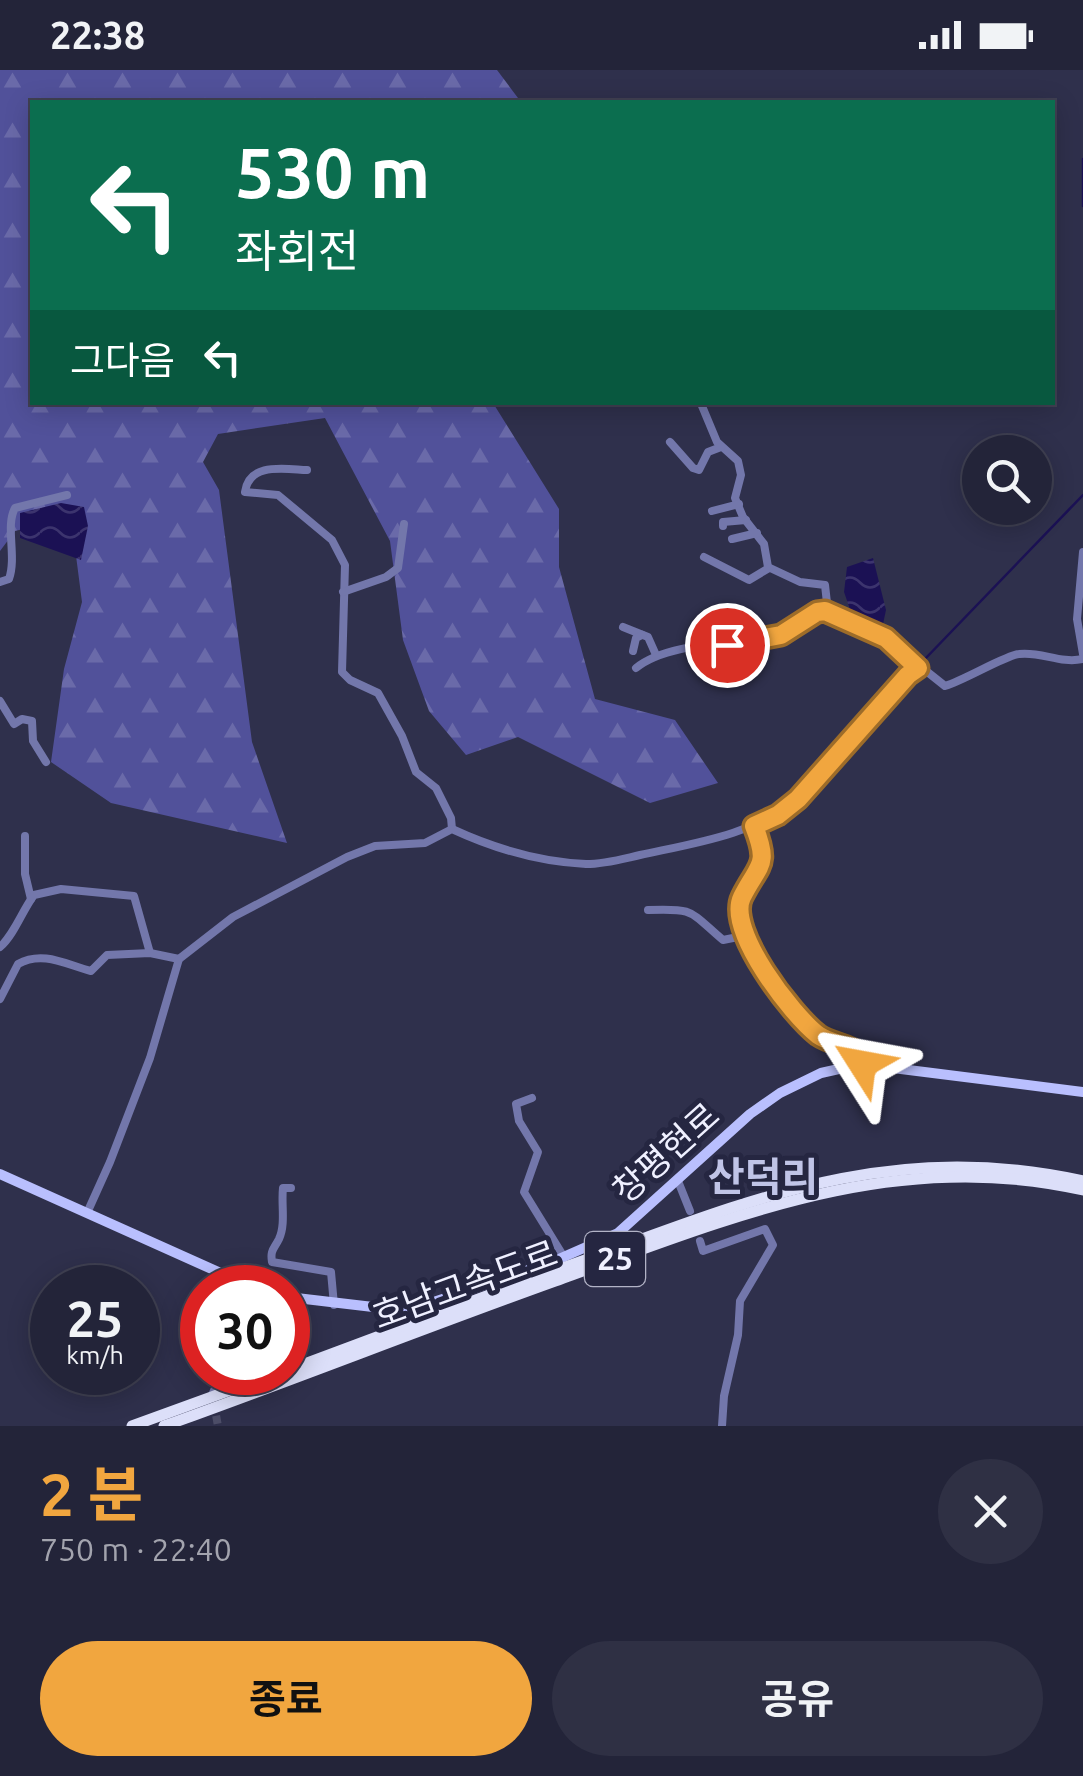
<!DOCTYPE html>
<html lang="ko">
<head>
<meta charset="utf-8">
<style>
	:root { --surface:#232439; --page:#2f3044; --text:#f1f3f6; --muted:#a3a4ae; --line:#404153; --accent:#f1a63f }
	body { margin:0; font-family:Ubuntu,"Noto Sans KR",sans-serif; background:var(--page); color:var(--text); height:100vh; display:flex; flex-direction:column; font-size:38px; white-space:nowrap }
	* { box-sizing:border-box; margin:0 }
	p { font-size:32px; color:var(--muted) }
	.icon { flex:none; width:55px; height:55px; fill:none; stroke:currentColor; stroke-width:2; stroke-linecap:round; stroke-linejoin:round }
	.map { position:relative; height:1356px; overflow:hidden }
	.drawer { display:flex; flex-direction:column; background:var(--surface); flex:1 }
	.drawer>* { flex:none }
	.guide { position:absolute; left:30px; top:30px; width:1025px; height:305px; border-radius:0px; box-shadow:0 5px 25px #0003,0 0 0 2px var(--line); background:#0b6e4f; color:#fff; overflow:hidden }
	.tools { position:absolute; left:962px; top:365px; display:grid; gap:20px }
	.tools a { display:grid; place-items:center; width:90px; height:90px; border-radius:50%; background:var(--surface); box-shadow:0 5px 25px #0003,0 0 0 2px var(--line); font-size:50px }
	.speed { position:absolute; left:30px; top:1195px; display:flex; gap:20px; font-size:50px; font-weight:700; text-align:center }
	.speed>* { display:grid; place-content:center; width:130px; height:130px; border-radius:50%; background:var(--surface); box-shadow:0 5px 25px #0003,0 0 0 2px var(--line); line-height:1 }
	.speed small { font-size:25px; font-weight:400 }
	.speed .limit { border:15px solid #d22; background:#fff; color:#111 }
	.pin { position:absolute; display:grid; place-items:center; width:85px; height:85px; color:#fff; margin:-42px; border:5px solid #fff; border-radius:50%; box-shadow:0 2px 10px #0007 }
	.me { position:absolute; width:110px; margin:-55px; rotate:304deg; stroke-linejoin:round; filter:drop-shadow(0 0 8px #0008) }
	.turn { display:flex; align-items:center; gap:35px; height:210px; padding:0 40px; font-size:45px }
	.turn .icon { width:130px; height:130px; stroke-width:2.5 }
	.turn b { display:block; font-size:70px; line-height:85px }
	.then { display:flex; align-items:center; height:95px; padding:0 40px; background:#0003; gap:20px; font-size:38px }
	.round { display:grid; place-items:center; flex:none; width:105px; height:105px; border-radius:52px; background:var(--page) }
	.summary { display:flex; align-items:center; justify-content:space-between; height:170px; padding:0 40px }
	h1 { font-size:60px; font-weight:700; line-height:75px; color:var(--accent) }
	.cta { display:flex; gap:20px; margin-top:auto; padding:20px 40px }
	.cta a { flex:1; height:115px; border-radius:60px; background:var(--accent); color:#111; font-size:40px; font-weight:700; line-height:115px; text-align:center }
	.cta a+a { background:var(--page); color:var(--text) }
	.status { display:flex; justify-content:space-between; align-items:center; height:70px; padding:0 50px; background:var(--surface); direction:ltr }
	.status svg { height:28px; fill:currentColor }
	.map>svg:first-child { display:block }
</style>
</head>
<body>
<div class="status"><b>22:38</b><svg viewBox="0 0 49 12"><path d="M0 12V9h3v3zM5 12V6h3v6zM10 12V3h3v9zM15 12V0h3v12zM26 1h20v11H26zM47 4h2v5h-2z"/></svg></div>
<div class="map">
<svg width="1083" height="1356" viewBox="0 0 1083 1356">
	<defs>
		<pattern id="forest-firs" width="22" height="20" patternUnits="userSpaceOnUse" patternTransform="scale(2.5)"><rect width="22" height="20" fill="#51519a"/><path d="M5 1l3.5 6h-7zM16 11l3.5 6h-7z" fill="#6a6aa9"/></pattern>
		<pattern id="water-waves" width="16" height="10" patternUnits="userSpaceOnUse" patternTransform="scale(2.5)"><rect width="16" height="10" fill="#1b1154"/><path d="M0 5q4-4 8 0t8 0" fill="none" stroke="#3c346e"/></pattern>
	</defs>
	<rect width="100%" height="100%" fill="#2f304c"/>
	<path fill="url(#forest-firs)" d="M0 0H497L521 32H32V332L493 333 559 439V497L595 629 675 650 718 713 650 733 518 667 466 685 429 641 403 570 390 471 325 348 218 364 203 392 219 420 252 672 287 773 111 733 51 692 64 599 82 532 71 447 15 461 0 481Z"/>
	<g fill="url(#water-waves)">
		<path d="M61 433 84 437 88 456 81 490 20 468V443Z"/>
		<path d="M873 488 886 540 882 559 853 548 844 522 847 497Z"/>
	</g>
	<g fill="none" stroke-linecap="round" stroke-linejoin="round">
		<g stroke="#1b1154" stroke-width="2.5">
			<path d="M1083 89V136"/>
			<path d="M924 590 1083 425"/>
		</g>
		<path stroke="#4c4d67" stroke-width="8" stroke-dasharray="8 4" stroke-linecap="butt" d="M214 1334 218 1356"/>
		<g stroke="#7377ab" stroke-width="8">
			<path d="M702 336 717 372 738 391 741 405 735 428 743 447 764 474 768 497 800 512 825 515 828 542"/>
			<path d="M670 372 693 398 699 400 708 382 721 377"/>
			<path d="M307 400C284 399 249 392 245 422L278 425 332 470 345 495 342 602 350 610 378 623 402 666 416 702 436 718 451 748 452 759"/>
			<path d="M712 441 739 434"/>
			<path d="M723 456V452L746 450"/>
			<path d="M732 469 757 463"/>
			<path d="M1083 482 1077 549 1083 584"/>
			<path d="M704 487 749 510 769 498"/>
			<path d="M0 512 9 509C17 486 5 456 15 438L67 425"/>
			<path d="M343 522 386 507 398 498 404 454"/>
			<path d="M623 557 648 567 656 585"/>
			<path d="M740 573 744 591"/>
			<path d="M633 581 636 568 642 565"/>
			<path d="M636 598C668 572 735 574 776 566 795 561 807 542 825 541L886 569 945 616C965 610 1006 585 1019 584 1041 581 1060 594 1083 589"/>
			<path d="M0 631 14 654 22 649 32 651 33 671 46 692"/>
			<path d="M25 766V804L31 829"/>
			<path d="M648 840C695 838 689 841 723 870L743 866C765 899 785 939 816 964 830 974 847 974 860 985L861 994"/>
			<path d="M743 866C731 819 766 813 763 780 763 772 757 763 754 756"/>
			<path d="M0 877C14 865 22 841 34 825L61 819 134 826 150 883"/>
			<path d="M0 929 18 894C43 880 67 895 91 901L107 885 150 883 179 889"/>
			<path d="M532 1028 516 1034 519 1051 538 1082 524 1122 564 1187"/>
			<path d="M678 1111 690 1141"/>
			<path d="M291 1118H283C281 1134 286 1154 279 1169 274 1179 270 1180 272 1192L331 1202 334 1235"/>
			<path d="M87 1143 110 1092 150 988 179 889 233 847 347 787 375 776 425 773 452 759C493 778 541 792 586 794 605 794 622 789 640 785 695 773 753 765 798 729L908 605 919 598"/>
			<path d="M700 1171 703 1181 765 1159 773 1175 740 1231 738 1265 724 1326 722 1356"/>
			<path d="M212 1325 222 1302"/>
		</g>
		<g stroke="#b9bffe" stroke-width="10">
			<path d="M0 1104 254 1218"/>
			<path d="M288 1227 407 1241 552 1192 618 1163 750 1044 780 1023 821 1003 861 994 1083 1022"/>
		</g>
		<g stroke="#dcdff9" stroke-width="11">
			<path d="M288 1300C388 1263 487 1225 588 1189 760 1126 895 1070 1083 1111"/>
			<path d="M132 1356 280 1302"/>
			<path d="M164 1356C295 1309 424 1258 555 1211 729 1148 894 1077 1083 1120"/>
		</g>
	</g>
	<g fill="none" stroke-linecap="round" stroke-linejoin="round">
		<g stroke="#9d6c29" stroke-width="25">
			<path id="route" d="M727 575 781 565 817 542 825 541 886 568 918 598 908 605 798 729 778 745 754 756C770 797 759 793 742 827 726 860 792 945 818 965 831 974 847 974 860 984L862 994"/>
		</g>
		<use href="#route" stroke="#f1a63f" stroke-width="18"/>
	</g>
	<g text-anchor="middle" stroke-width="10" stroke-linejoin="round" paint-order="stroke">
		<rect fill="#252641" stroke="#b2b3c6" stroke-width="2.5" x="585" y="1162" width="60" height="54" rx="8"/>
		<g font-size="32" font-weight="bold" fill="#eff0ff">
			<text x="615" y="1200">25</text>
		</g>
		<g font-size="35" fill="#eff0ff" stroke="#252641">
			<text transform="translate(666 1083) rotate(-42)" y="12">창평현로</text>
			<text transform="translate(465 1215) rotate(-20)" y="12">호남고속도로</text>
		</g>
		<g font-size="40" font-weight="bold" fill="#c0c4e7" stroke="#252641">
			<text x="763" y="1121">산덕리</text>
		</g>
	</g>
</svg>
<div class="tools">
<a><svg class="icon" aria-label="search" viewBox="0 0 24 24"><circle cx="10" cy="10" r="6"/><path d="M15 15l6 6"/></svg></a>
</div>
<div class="speed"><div>25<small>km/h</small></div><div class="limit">30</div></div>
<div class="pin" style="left:727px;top:575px;background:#d93025"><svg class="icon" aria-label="arrive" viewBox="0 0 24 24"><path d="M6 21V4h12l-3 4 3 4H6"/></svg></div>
<svg class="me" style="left:862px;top:994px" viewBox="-20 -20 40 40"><path d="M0-17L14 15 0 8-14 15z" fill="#f1a63f" stroke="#fff" stroke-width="4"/></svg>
<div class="guide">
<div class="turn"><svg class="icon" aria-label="left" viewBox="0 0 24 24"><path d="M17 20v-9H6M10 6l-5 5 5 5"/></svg><div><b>530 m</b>좌회전</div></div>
<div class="then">그다음<svg class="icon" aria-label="left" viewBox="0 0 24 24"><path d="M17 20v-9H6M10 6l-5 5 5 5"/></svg></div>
</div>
</div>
<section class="drawer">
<div class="summary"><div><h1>2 분</h1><p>750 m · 22:40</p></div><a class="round"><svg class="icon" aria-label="close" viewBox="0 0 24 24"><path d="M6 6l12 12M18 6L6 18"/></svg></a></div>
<div class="cta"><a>종료</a><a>공유</a></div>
</section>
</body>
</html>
